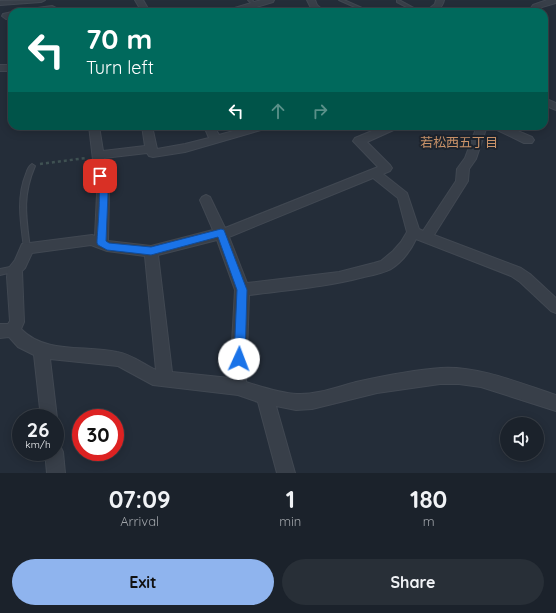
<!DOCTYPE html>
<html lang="en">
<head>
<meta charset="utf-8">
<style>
	:root { --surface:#1b222b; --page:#282f37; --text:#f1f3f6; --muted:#a0a4a9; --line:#393f47; --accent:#8fb4ee }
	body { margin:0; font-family:Quicksand,"Noto Sans JP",sans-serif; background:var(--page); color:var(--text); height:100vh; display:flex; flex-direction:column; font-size:15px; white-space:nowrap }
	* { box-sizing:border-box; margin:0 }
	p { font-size:13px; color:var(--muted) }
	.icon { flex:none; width:22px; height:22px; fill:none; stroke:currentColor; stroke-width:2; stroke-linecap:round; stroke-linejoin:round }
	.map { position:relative; height:473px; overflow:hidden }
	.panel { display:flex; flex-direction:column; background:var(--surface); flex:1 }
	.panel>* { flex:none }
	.guide { position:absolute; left:8px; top:8px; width:540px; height:122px; border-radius:12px; box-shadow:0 2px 10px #0003,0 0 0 1px var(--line); background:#00695c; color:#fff; overflow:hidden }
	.tools { position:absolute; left:500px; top:417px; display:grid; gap:8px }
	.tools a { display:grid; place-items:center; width:44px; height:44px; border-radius:50%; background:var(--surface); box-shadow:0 2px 10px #0003,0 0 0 1px var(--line); font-size:20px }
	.speed { position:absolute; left:12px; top:409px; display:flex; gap:8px; font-size:20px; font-weight:700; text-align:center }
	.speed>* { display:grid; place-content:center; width:52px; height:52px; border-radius:50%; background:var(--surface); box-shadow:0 2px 10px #0003,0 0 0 1px var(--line); line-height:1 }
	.speed small { font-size:10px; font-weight:400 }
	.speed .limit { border:6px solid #d22; background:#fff; color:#111 }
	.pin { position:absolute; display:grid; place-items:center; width:34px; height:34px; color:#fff; margin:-17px; border-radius:8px; box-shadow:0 2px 6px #0006 }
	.me { position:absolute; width:44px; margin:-22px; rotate:2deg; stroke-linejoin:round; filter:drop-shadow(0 0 3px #0008) }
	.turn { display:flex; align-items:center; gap:14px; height:84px; padding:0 12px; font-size:18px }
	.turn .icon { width:52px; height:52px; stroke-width:2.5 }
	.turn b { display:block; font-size:28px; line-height:34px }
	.lanes { display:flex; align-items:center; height:38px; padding:0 12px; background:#0003; justify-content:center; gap:20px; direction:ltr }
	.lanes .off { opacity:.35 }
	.eta { display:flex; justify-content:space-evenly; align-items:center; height:68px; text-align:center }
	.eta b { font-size:24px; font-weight:700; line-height:28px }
	.primary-button { display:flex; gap:8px; margin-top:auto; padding:8px 12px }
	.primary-button a { flex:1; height:46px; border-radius:24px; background:var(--accent); color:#111; font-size:16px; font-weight:700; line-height:46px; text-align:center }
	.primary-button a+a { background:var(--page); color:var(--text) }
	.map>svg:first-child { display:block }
</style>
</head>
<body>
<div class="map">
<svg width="556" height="473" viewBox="0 0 556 473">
	<rect width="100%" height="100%" fill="#242d39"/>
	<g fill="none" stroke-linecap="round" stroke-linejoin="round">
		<g stroke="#414852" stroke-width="2">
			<g id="lane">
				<path d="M248 0H252L257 5 254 6Z"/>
				<path d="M339 0H344L371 12H366Z"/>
				<path d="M397 0H399L421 12H416L397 2Z"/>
				<path d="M32 164 35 166C22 196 26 217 30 248L29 250H25L24 248C21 224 16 198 26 174 27 170 29 166 32 164Z"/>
				<path d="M15 266 17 267 18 269 17 271 0 275V269Z"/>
			</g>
		</g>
		<g stroke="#414852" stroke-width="2">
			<g id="street">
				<path d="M45 0 41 2 0 5V1Z"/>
				<path d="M135 0H143L150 12H142Z"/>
				<path d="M261 0H274L273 2 240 12H227L228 10Z"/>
				<path d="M307 0H315L317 5 325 12H316L311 8Z"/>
				<path d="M436 0H444C442 10 434 12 425 12L435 4Z"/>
				<path d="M547 0H556V3L542 7 536 12H528L533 5Z"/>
				<path d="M52 6 56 8 55 10 44 12H26L30 9Z"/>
				<path d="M12 12V18L6 19 2 16 3 14Z"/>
				<rect x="0" y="65" width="12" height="6"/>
				<path d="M544 98 556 103V110L544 105Z"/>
				<path d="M89 126H99L103 151 145 146 142 126H152L157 149 185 144 209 138 204 126H214L219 135 251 126H269L268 128 185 152 153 157 149 156 147 153 104 158 109 194 108 241 151 246 213 230 200 200 202 197 206 195 210 197 225 228 378 167 353 141 355 138 384 126H399L398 128 367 142 390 165 392 168 390 171 383 174 407 193 419 229 423 231 456 181 457 169 465 158 477 126H487L476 159 469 169 468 181 434 235 521 268 530 274 556 298V313L551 311 520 282 511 276 416 239C411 250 402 262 391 269 383 273 373 275 364 277 327 287 288 290 249 295L246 382C262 387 280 393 297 394 316 395 337 387 356 382 383 376 413 370 441 368 480 366 519 383 556 395V411L481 387 459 384H440L377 393 312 409 296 410 276 406 295 473H277L258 402 238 395 153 385 118 366 50 359 57 418 55 424V418H41L34 355 18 347 9 337 0 338V324H8L10 321 7 277 8 269 15 260 22 244 92 235 95 236 97 194ZM373 178 398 198 407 232 401 242 393 251 381 261 374 263 339 272 247 283 229 237ZM217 240 235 290 230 378 172 372 158 255ZM91 245 107 251 145 256 156 370C143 364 131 354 117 352 85 345 45 354 21 329L24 322 22 271 25 268 32 253Z"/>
				<path d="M492 126H506L532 137 534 140 532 143H524L493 128Z"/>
				<path d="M55 444 60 446 63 452 65 473H47L45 452H55Z"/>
			</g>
		</g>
		<path stroke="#3f5152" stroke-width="2.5" stroke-dasharray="3 3" stroke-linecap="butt" d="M40 164 86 158"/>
		<use href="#lane" fill="#383f49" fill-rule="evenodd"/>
		<use href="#street" fill="#383f49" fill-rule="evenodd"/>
	</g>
	<path fill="#1a73e8" stroke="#114b97" d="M100 173 106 177 108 194 106 241 109 243 151 247 221 229 224 230 247 290 245 359 243 363 239 364 235 363 234 359 237 290 218 237 151 255 107 250 98 245 97 243C97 230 103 184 96 176Z"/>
	<g text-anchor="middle" stroke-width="4" stroke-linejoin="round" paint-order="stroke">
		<g font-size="13" fill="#ca9369" stroke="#1d242e">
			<text x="459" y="147">若松西五丁目</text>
		</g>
	</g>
</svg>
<div class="tools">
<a><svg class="icon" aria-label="sound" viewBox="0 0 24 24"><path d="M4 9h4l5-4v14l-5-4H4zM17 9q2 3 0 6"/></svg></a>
</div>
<div class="speed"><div>26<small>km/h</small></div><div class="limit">30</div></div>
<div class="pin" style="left:100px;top:176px;background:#d93025"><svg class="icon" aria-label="arrive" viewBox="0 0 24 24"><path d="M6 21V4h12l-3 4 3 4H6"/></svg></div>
<svg class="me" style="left:239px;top:359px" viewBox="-20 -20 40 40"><circle r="19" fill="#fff"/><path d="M0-13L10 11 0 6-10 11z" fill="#1a73e8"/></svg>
<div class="guide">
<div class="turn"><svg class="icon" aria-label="left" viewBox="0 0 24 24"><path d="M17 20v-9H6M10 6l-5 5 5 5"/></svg><div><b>70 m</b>Turn left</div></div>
<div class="lanes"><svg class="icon" aria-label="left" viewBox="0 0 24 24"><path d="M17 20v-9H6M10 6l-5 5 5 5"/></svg><svg class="icon off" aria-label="ahead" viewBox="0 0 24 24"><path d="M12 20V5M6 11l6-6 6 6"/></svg><svg class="icon off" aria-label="right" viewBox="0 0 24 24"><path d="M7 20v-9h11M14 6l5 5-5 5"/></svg></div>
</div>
</div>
<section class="panel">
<div class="eta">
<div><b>07:09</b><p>Arrival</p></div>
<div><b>1</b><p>min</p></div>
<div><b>180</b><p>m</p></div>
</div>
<div class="primary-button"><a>Exit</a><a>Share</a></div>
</section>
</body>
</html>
